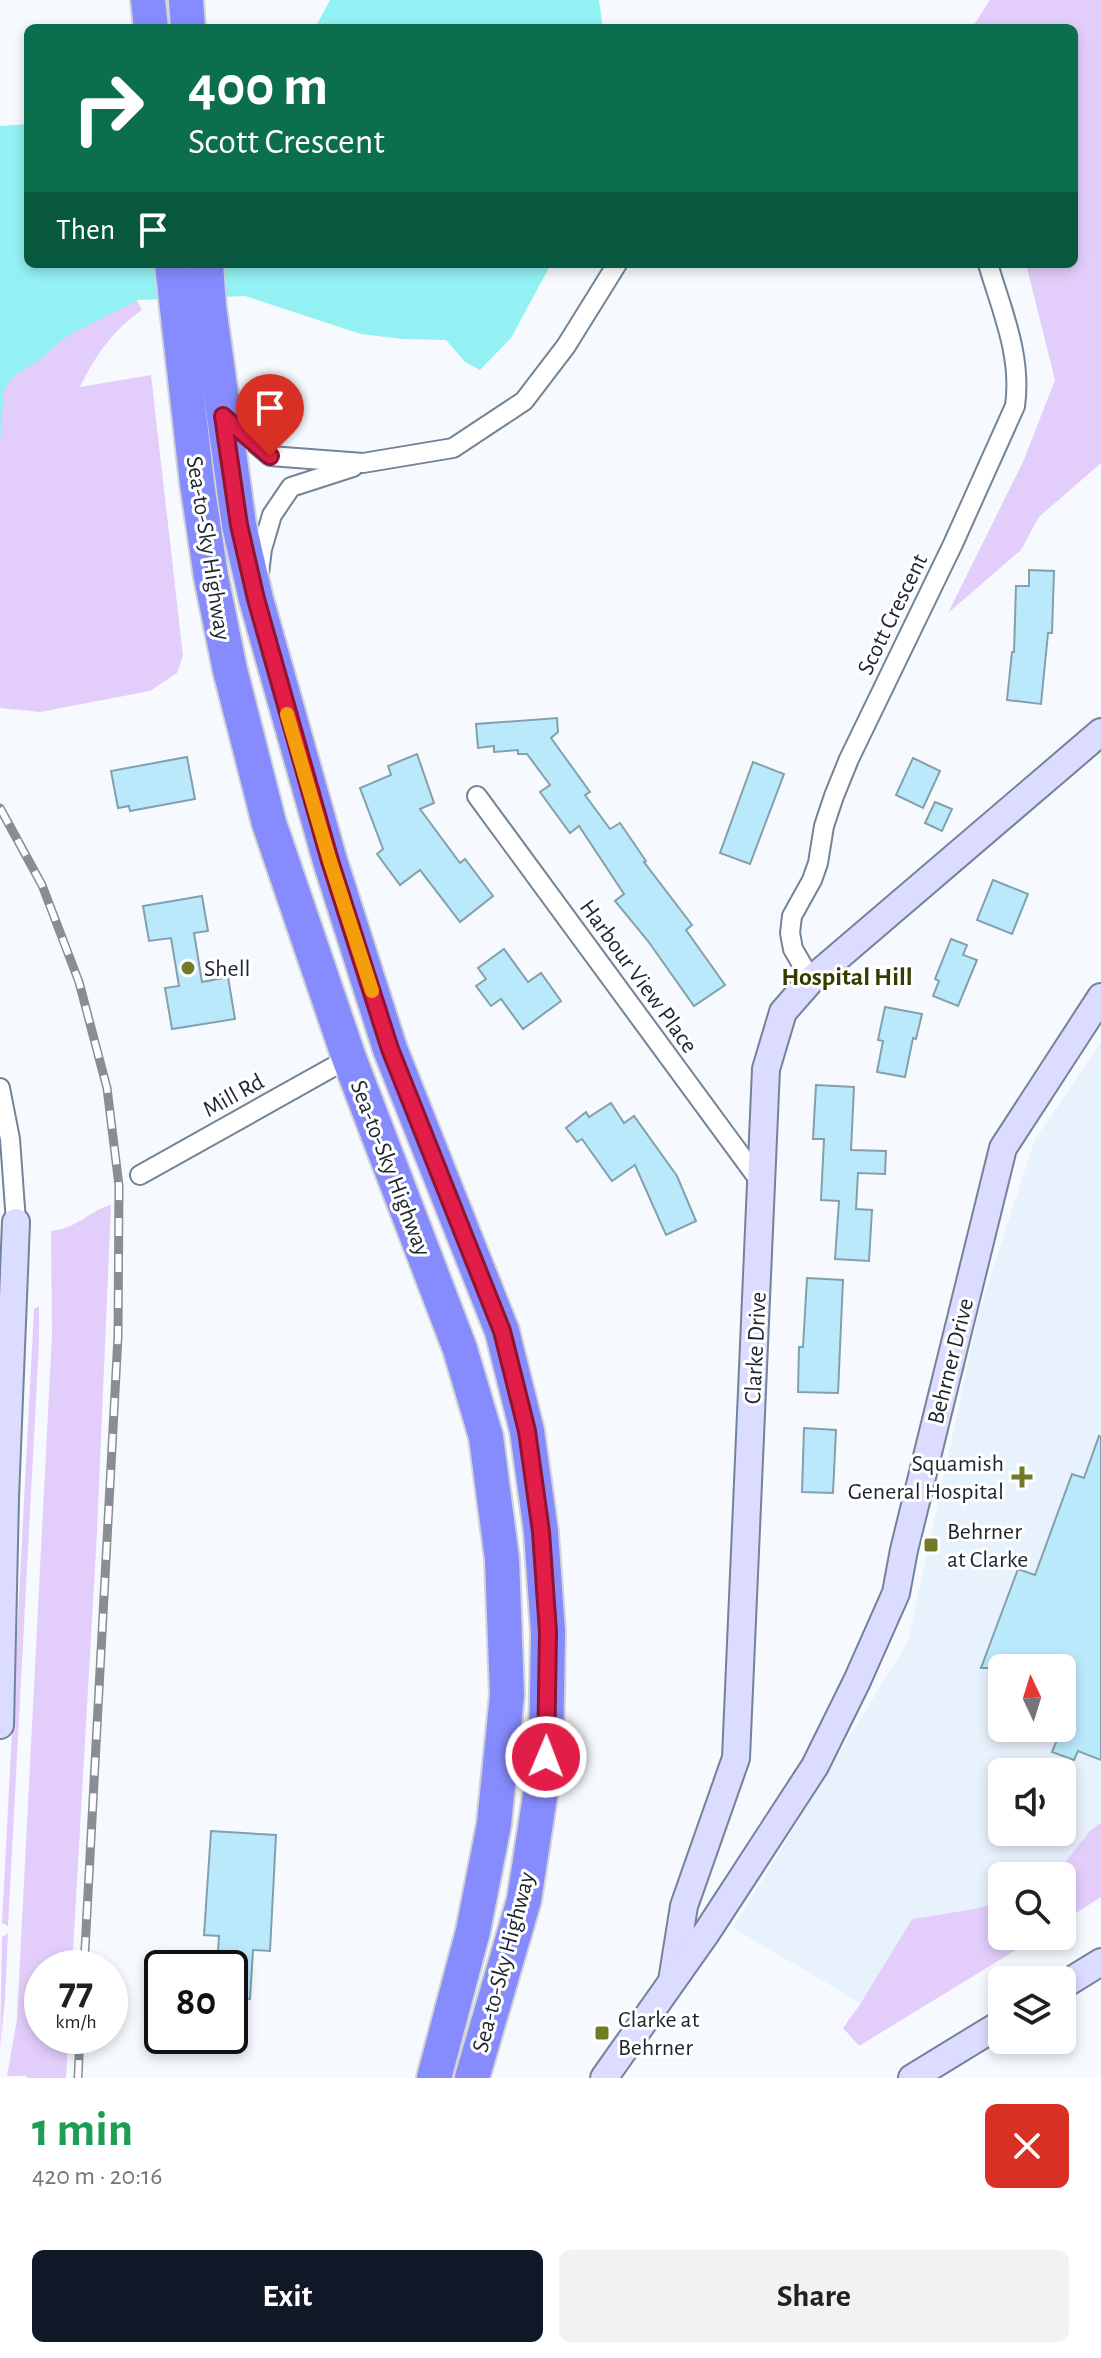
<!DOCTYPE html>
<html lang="en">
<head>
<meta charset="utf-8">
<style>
	:root { --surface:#fff; --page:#f2f2f2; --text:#202124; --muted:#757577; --accent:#111827 }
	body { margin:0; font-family:"Alegreya Sans",sans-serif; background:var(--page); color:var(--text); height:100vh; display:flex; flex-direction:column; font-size:30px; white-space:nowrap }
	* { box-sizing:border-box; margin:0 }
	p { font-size:26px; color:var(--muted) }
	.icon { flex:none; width:44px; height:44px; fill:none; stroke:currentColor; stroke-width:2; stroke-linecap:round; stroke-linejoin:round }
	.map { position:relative; height:2078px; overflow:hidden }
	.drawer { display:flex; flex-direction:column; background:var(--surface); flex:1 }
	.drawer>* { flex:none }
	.hud { position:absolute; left:24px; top:24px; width:1054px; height:244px; border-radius:12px; box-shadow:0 4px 12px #0003; background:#0b6e4f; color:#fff; overflow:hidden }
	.needle { width:52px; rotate:356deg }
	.fabs { position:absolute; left:988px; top:1654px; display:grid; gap:16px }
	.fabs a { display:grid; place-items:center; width:88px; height:88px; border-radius:12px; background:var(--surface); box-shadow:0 4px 12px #0003; font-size:40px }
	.speed { position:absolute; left:24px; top:1950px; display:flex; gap:16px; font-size:40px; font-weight:700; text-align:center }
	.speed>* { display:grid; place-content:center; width:104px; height:104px; border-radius:50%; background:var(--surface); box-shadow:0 4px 12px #0003; line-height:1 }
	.speed small { font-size:20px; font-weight:400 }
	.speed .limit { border:4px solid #111; border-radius:12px; background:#fff; color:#111 }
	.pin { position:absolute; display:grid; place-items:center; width:68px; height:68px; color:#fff; margin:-82px -34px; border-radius:50% 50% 50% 0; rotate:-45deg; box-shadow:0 0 8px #0007 }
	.pin .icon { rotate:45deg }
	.me { position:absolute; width:88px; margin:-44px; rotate:1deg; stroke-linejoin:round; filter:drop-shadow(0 0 6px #0008) }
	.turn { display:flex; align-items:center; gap:28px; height:168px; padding:0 32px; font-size:36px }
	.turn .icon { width:104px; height:104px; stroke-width:2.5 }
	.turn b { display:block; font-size:56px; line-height:68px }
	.then { display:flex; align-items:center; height:76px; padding:0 32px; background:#0003; gap:16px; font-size:30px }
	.round { display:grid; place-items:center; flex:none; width:84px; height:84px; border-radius:12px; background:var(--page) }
	.summary { display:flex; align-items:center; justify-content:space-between; height:136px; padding:0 32px }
	h1 { font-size:48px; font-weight:700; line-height:60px; color:#1e9e55 }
	.action { display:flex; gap:16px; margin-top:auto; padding:16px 32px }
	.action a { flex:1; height:92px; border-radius:12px; background:var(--accent); color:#fff; font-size:32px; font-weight:700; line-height:92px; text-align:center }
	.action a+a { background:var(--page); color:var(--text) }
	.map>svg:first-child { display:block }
</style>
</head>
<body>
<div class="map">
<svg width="1101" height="2078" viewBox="0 0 1101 2078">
	<rect width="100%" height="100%" fill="#f6fafe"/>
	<path fill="#e8f2fd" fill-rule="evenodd" d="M1101 1042V1860L1062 1876H1002V1929L879 2014 733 1928 908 1641 979 1312 1035 1139ZM1002 1668H1062V1728H1002ZM1002 1772H1062V1832H1002Z"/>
	<g fill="#e3cefb">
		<path d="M990 0H1101V463L1039 517 1021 550 948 613 1023 462 1055 380 1026 264H1074V28H972Z"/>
		<path d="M128 283 142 310C113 330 95 356 80 387L151 375 183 656 177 673 150 691 40 712 0 708V319Z"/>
		<path d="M111 1205 97 1533 72 1968H42V2036H68L66 2078H27V2076C20 2075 11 2077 7 2076L17 2019 52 1334 51 1231C79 1228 88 1211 111 1205Z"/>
		<path d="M39 1306V1343L8 1926 2 1923 34 1309Z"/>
		<path d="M1101 1823V1897L1062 1922V1876H1054L1091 1830Z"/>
		<path d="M1002 1901V1936H1039L859 2046 843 2028 861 2003 912 1919 975 1909Z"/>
		<path d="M8 1933 5 2000 0 2048 2 1937Z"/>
	</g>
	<g fill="#93f1f3">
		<path d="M330 0H599L603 28H315Z"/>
		<path d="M28 124V264H551L511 338 480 370 465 362 446 340 402 339 361 334 245 296 138 300 65 337 39 360 15 375 4 390 0 441V126Z"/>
	</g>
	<g fill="#bbe9fc" stroke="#83a0ac" stroke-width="2">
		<path d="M1029 570 1054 571 1052 633H1048L1041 704 1007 700 1012 652H1014L1016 586H1029Z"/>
		<path d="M557 718 558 732 551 738 590 792 585 795 610 829 620 823 646 861 644 862 692 925 686 930 725 985 694 1006 648 941 615 901 624 894 579 826 570 833 540 792 550 785 527 754H518V750L494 752V746L478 748 476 724Z"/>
		<path d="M417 754 434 803 420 809 460 863 465 859 493 896 460 922 420 870 400 885 377 854 383 849 360 788 391 775 388 766Z"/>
		<path d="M187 757 195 799 130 811 129 806 118 808 111 771Z"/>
		<path d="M913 758 940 771 923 808 896 795Z"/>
		<path d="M753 762 784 774 750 864 720 853Z"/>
		<path d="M935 802 952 809 942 831 925 823Z"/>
		<path d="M993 880 1028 894 1012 934 977 920Z"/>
		<path d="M202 896 208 931 194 933 202 982 228 977 235 1019 172 1029 165 988 179 986 171 938 149 941 143 906Z"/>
		<path d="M951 939 967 945 963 955 977 960 958 1006 933 996 939 981 935 979Z"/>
		<path d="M504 949 528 982 541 973 561 1001 523 1029 501 999 491 1006 476 986 486 979 478 968Z"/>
		<path d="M885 1007 922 1014 916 1039 913 1038 905 1077 877 1072 883 1041 878 1040Z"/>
		<path d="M816 1085 854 1087 851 1150 886 1151 885 1174 858 1173 856 1209 872 1210 869 1261 835 1259 839 1201 821 1200 824 1139H813Z"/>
		<path d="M611 1103 624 1123 634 1116 677 1176 696 1221 666 1235 635 1165 612 1181 582 1139 577 1142 566 1128 586 1112 589 1117Z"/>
		<path d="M807 1278 843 1280 838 1393 798 1392 799 1347H803Z"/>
		<path d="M804 1428 836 1430 833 1493 802 1492Z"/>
		<path d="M1099 1436 1101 1437V1760L1078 1751 1074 1760 1052 1752 1062 1728V1668H981L1018 1569 1035 1575 1072 1474 1084 1478Z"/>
		<path d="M211 1831 276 1835 270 1951 253 1950 250 1999 230 1998V1968H217L219 1936 204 1935Z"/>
	</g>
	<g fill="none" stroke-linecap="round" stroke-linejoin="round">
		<g stroke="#728498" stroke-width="22">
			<g id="street">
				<path d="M226 418 270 456 363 463 453 448 524 401 566 346 617 264"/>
				<path d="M259 573 262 549 272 515 291 487 353 467"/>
				<path d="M477 796 762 1184"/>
				<path d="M811 980 793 949 790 933 792 916 812 880 818 863 824 826 834 796 849 759 953 544 1015 406C1022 356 1002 311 988 264"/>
				<path d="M0 1088 10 1139 16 1222"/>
				<path d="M140 1175 349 1058"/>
			</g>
		</g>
		<g stroke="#728498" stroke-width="30">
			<g id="secondary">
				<path d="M0 1725 5 1498 16 1222"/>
				<path d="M672 1981 684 1906 736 1758 766 1069 783 1012 811 980 1101 732"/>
				<path d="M1062 1986 1101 1962"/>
				<path d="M604 2078 707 1932 815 1766 857 1681 896 1593 904 1550 1003 1148 1101 997"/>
				<path d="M912 2078 1002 2023"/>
			</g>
		</g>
		<g stroke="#d2d3d5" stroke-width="38">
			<g id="highway">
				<path d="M148 0 151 28"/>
				<path d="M186 0 188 28"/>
				<path d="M172 264 197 483 211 577 230 670 269 823 349 1058 460 1349 486 1437 502 1559 507 1695 494 1824 473 1931 434 2078"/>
				<path d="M206 264 209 307 239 525 256 599 330 861 390 1049 502 1331 527 1431 536 1496 541 1532 548 1632 546 1757 524 1900 472 2078"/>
			</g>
		</g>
		<use href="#street" stroke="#fff" stroke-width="18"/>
		<use href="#secondary" stroke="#dbdcff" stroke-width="26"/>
		<use href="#highway" stroke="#868cfe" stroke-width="34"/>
		<g stroke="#898e94" stroke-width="9">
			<g id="rail">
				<path d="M0 808 42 885 79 982 107 1088 119 1186 118 1336 84 1968"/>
				<path d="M78 2078 80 2036"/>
			</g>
		</g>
		<use href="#rail" stroke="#fff" stroke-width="6" stroke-dasharray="18" stroke-linecap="butt"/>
	</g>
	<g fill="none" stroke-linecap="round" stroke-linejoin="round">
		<g stroke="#92132f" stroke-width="20">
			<path id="route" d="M270 456 223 416 239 525 256 599 330 861 390 1049 502 1331 527 1431 541 1532 548 1632 546 1757"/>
		</g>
		<use href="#route" stroke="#e11d48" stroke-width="14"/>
		<path stroke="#f59e0b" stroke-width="14" d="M287 714 330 861 372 991"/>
	</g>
	<g fill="#707b27" stroke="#fff" stroke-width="3">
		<circle cx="188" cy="968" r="8"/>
		<path d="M1018 1465h8v8h8v8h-8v8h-8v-8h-8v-8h8z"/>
		<rect x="923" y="1537" width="16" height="16" rx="4"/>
		<rect x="594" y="2025" width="16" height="16" rx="4"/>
	</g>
	<g text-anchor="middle" stroke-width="6" stroke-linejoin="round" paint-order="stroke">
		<g font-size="24" fill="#1e252d" stroke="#fff">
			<text transform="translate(209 548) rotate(81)" y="8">Sea-to-Sky Highway</text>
			<text transform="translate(892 614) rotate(-64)" y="8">Scott Crescent</text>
			<text transform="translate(639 976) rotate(54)" y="8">Harbour View Place</text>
			<text transform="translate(233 1095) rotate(-29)" y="8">Mill Rd</text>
			<text transform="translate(391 1168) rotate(69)" y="8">Sea-to-Sky Highway</text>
			<text transform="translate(755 1348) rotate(-87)" y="8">Clarke Drive</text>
			<text transform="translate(950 1361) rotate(-76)" y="8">Behrner Drive</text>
			<text transform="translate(503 1962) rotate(-75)" y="8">Sea-to-Sky Highway</text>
		</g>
		<g font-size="24" fill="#1e252d" stroke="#fff" text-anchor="start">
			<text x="204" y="976">Shell</text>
			<text x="1004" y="1471" text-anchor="end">Squamish<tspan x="1004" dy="28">General Hospital</tspan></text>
			<text x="947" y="1539">Behrner<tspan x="947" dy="28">at Clarke</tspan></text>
			<text x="618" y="2027">Clarke at<tspan x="618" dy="28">Behrner</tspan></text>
		</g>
		<g font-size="26" font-weight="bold" fill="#353c00" stroke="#fff">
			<text x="847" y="985">Hospital Hill</text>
		</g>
	</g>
</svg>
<div class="fabs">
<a><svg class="needle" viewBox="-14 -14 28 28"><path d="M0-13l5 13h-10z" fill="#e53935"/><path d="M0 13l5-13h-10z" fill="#757577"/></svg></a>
<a><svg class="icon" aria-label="sound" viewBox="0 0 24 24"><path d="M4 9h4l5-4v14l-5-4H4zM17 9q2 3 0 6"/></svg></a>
<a><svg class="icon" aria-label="search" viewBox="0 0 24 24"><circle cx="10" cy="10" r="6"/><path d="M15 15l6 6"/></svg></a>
<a><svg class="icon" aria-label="layers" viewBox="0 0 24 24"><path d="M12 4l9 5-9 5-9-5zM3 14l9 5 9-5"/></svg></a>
</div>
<div class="speed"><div>77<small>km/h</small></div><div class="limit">80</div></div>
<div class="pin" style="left:270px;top:456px;background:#d93025"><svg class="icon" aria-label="arrive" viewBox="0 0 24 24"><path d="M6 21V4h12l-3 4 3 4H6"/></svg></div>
<svg class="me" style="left:546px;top:1757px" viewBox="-20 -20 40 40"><circle r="17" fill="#e11d48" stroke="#fff" stroke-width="3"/><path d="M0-11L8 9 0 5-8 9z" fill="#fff"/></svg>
<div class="hud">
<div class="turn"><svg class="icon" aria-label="right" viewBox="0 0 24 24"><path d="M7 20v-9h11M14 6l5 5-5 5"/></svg><div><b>400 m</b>Scott Crescent</div></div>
<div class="then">Then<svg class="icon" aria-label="arrive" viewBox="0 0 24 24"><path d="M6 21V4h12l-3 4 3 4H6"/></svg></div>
</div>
</div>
<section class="drawer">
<div class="summary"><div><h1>1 min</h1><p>420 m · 20:16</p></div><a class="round" style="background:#d93025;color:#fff"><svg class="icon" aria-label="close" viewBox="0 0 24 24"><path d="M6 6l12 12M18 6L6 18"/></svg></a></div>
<div class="action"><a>Exit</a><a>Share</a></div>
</section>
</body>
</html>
